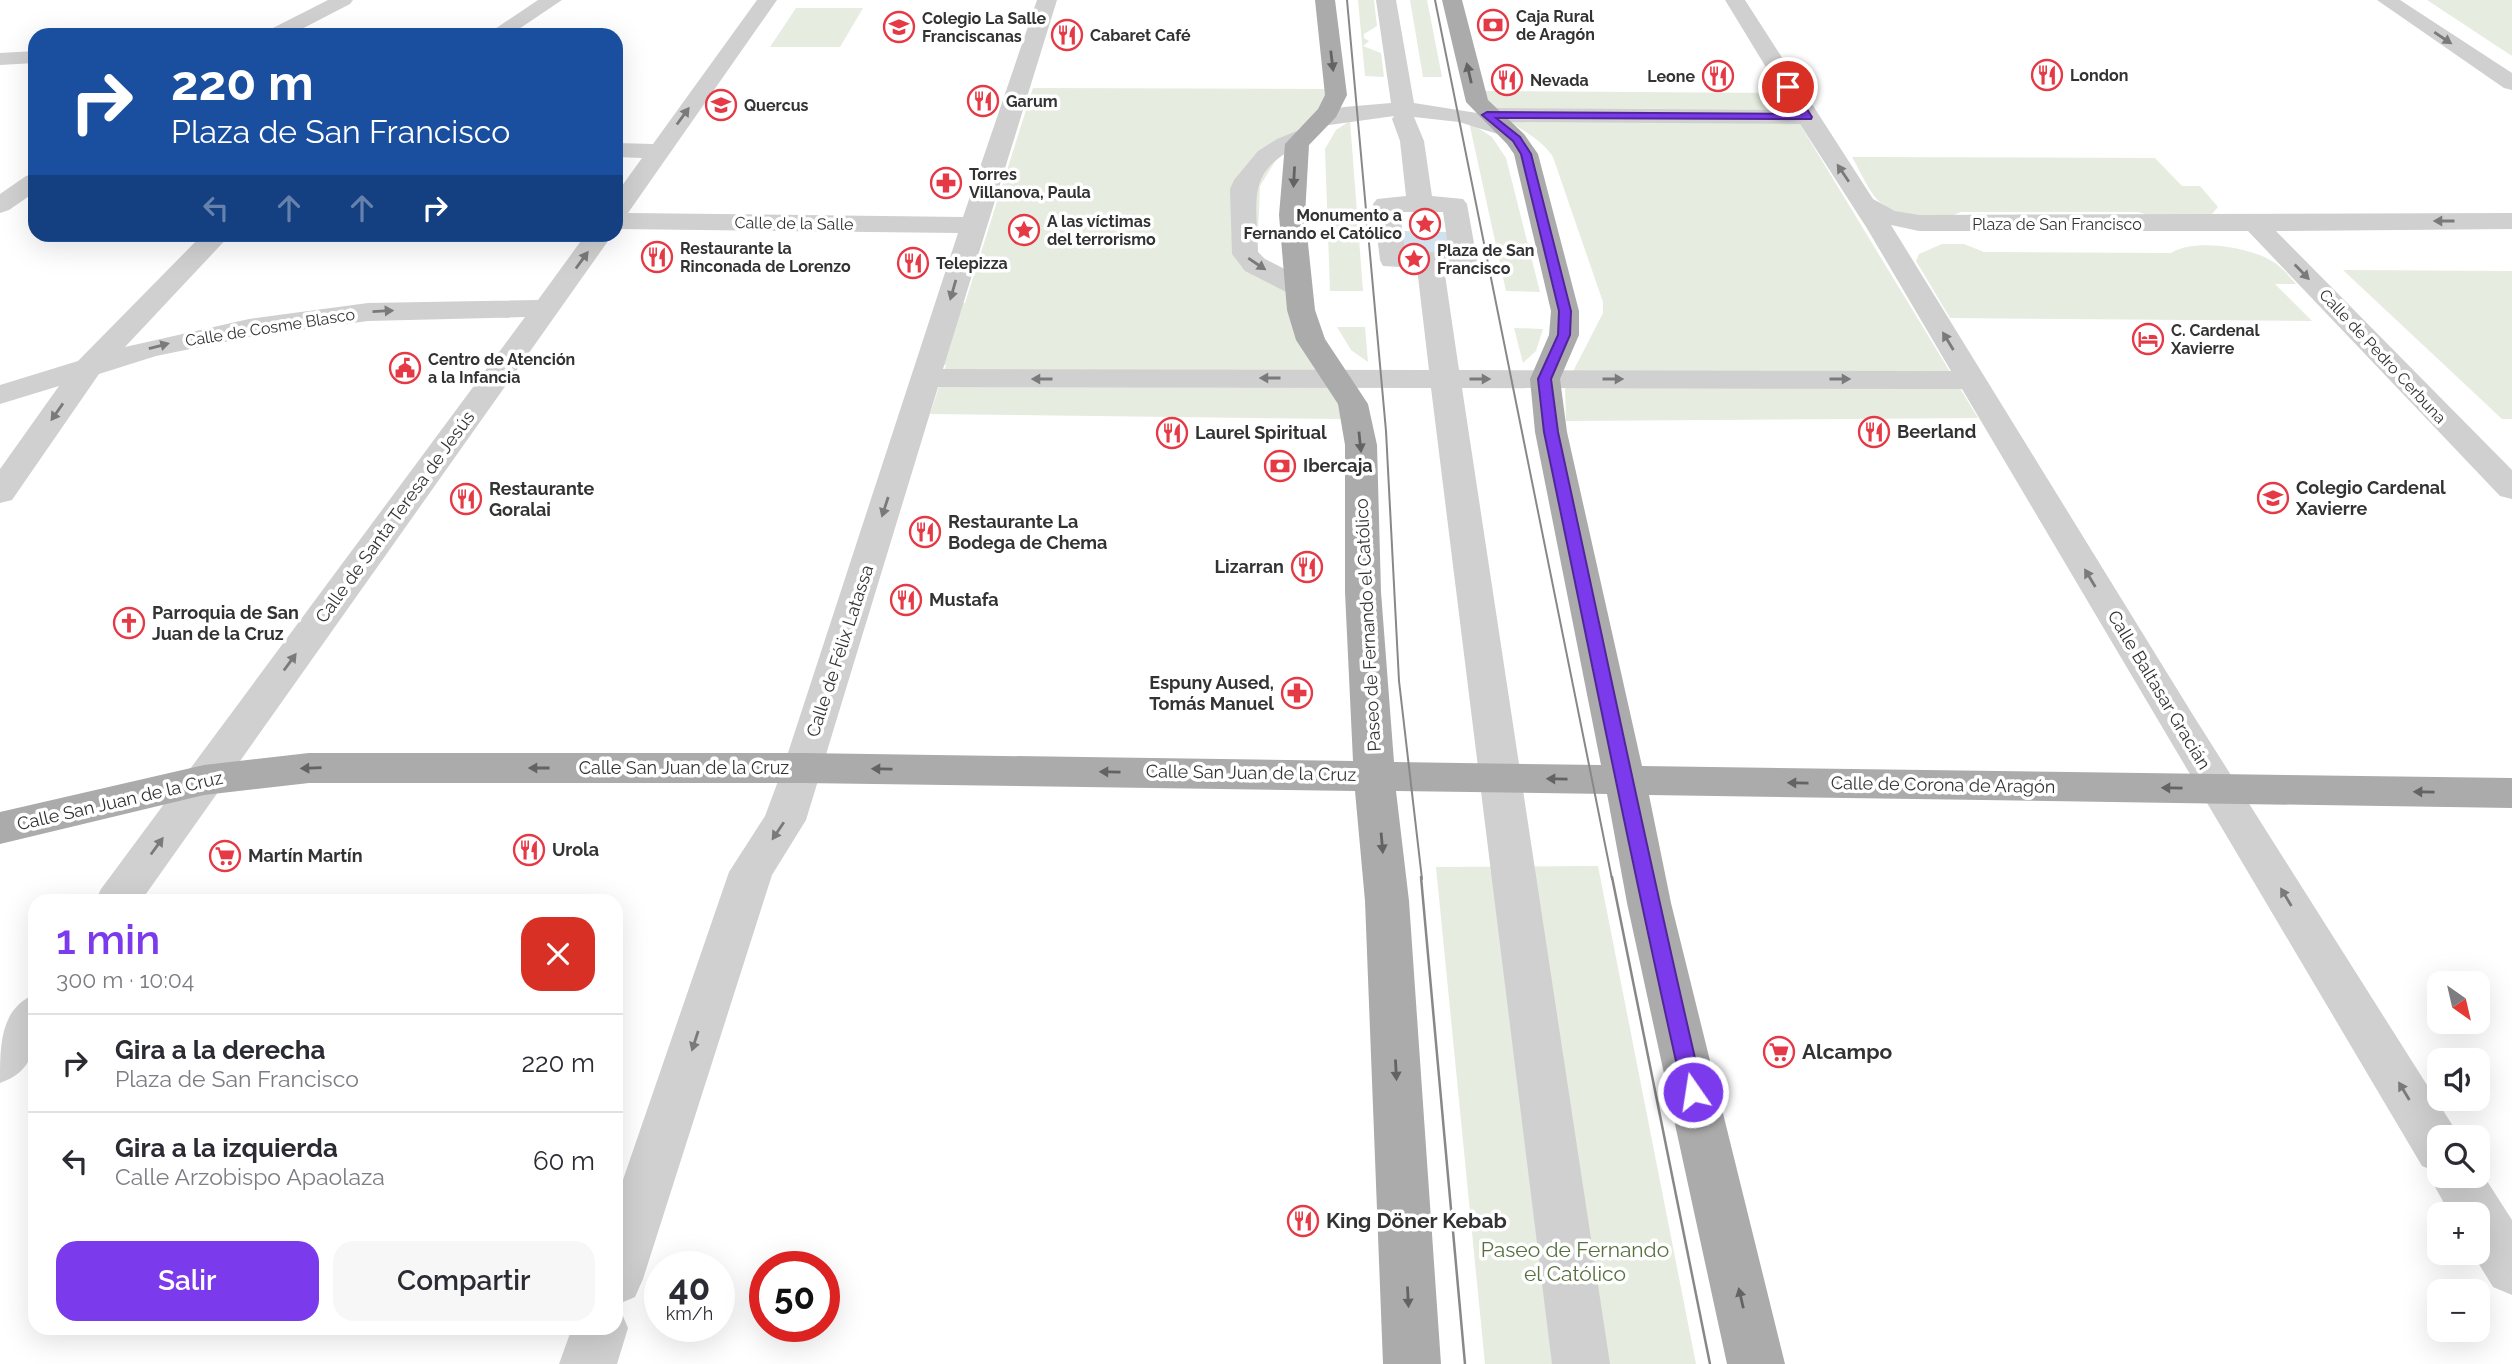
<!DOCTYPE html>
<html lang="es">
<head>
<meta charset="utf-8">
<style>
	:root { --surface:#fff; --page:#f7f7f7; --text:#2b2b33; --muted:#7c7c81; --line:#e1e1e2; --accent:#7c3aed }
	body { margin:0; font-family:Raleway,sans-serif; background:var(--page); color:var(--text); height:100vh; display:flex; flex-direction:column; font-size:26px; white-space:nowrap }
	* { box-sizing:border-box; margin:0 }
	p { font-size:23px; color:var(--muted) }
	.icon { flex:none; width:38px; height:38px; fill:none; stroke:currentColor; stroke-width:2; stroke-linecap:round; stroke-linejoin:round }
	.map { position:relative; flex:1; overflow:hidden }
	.panel { position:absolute; left:28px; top:894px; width:595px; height:441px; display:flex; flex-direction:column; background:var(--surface); border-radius:21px; box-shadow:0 7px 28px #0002 }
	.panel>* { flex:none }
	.hud { position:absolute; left:28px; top:28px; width:595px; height:214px; border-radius:21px; box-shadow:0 7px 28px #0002; background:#1a4fa0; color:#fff; overflow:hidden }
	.needle { width:46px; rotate:146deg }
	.controls { position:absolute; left:2427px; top:971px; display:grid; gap:14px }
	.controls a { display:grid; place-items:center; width:63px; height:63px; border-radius:14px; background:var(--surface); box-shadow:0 7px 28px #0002; font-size:35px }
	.speed { position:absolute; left:644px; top:1251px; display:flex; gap:14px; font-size:35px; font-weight:700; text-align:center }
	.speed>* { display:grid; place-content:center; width:91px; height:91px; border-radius:50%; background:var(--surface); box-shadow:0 7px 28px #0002; line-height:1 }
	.speed small { font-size:18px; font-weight:400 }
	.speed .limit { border:10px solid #d22; background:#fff; color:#111 }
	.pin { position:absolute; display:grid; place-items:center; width:60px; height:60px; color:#fff; margin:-30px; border:4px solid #fff; border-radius:50%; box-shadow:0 2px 7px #0007 }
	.me { position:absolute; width:77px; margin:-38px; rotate:347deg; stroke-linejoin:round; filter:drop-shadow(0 0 5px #0008) }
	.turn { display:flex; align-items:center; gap:24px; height:147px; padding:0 28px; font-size:32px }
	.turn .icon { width:91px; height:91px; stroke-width:2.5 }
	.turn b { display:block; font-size:49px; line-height:60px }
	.lanes { display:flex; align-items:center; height:66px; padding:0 28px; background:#0003; justify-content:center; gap:35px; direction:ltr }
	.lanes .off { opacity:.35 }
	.round { display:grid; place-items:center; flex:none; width:74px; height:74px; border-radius:21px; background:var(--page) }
	.head { display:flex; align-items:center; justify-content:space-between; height:119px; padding:0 28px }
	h1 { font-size:42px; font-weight:600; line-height:52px; color:var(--accent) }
	.cta { display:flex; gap:14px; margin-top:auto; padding:14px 28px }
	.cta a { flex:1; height:80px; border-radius:21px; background:var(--accent); color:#fff; font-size:28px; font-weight:600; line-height:80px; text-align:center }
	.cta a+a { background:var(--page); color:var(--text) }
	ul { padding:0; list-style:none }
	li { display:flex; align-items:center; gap:21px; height:98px; padding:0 28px; border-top:2px solid var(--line) }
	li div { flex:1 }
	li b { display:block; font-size:26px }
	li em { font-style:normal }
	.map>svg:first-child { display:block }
</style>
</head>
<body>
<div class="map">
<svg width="2512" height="1364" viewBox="0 0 2512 1364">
	<rect width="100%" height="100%" fill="#fff"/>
	<g fill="#e6ecdf">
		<path d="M1358 0H1374L1377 26 1364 34V38L1369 41 1363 46 1381 53 1384 77 1365 76Z"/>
		<path d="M1410 0H1427L1442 77H1423Z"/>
		<path d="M2427 0H2512V56Z"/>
		<path d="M796 8H863L840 47H770Z"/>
		<path d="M1033 88 1330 89 1322 105 1274 163 1260 186 1257 258 1289 276 1337 387 1342 419 930 414 946 365H931L949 304 965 303Z"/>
		<path d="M1482 91 1781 93 1978 418 1566 421 1565 387 1603 313V302L1553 157C1536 130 1493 121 1482 91Z"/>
		<path d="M1350 121 1363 291H1330L1325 149 1336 130Z"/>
		<path d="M1469 122 1492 137 1506 158 1540 292 1506 291Z"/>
		<path d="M1852 157 2155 158 2182 186H2200L2218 207 2211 215 2161 219 2138 212H1961C1941 222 1900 218 1881 203 1869 193 1860 170 1852 157Z"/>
		<path d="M1942 244H1964L1984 252 2171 253C2194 238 2249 247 2272 261 2282 267 2289 276 2296 284H2275L2312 321 1950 318 1916 261 1919 254Z"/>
		<path d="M2343 270 2512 271V419H2502Z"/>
		<path d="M1337 327H1365L1368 362 1351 350Z"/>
		<path d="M1514 328 1543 329 1536 351 1523 363Z"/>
		<path d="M1598 866 1696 1364H1485L1436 867Z"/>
	</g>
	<path fill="#cfe2ee" d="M1401 231 1449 232 1453 254H1404Z"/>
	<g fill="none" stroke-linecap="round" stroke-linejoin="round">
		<g fill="#d0d0d0" fill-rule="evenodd">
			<path d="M328 0H353L350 4 290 35H264L267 31Z"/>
			<path d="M538 0H562L510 35H486Z"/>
			<path d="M757 0H777L628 213 963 217 1037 0H1057L943 369 1429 370 1417 268 1383 266 1380 260 1373 204 1377 199 1406 196 1400 141 1392 119 1394 116 1322 126 1314 124 1310 119 1314 114 1344 107 1391 103 1376 0H1396L1414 103 1477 113 1487 108 1792 110 1725 0H1745L1873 199 1895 211 1919 215 2512 213V229L2276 231 2512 470V499L2500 496 2248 231H1919L1891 225 2193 715 2458 1134 2460 1138H2440V1176H2478V1167L2512 1220V1295L2493 1287 2472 1253H2478V1214H2450L2429 1176 2432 1170 2422 1166 1962 389 1462 388 1610 1364H1552L1431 388 938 387 806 820 772 875 643 1279 635 1297 616 1305V1200L729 872 765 816 783 768 958 233 616 229V194L642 158 616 157V143L653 144ZM1414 117 1459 122 1504 136 1512 134 1516 129 1507 122 1800 124 1868 230 1951 371 1459 370 1444 268 1474 266 1477 260 1467 204 1463 199 1432 196 1424 141ZM1400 212H1443L1449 252H1405Z"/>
			<path d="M2377 0H2400L2512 73V90L2504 88Z"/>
			<path d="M35 51V63L0 65V53Z"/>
			<path d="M1304 128 1312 130 1316 135 1312 140C1246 168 1256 190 1258 252L1265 259 1308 281 1312 287 1308 293 1298 295 1288 293 1245 271 1232 254 1230 189 1234 180 1258 151 1277 139Z"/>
			<path d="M35 174V192L9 210 0 213V194L26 176Z"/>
			<path d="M203 234H231L125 347 249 319 368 303 538 300 586 234H613L141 901H95L101 889 525 317 368 321 249 337 156 356 99 374 12 500 0 503V469L59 386 0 404V385L78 361Z"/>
			<path d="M35 994C35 1033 43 1068 0 1083 0 1044 0 1009 35 994Z"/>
			<path d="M616 1307 620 1309 628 1328 617 1364H559L572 1328H616Z"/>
		</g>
		<path fill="#ababab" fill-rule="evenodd" d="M1315 0H1335L1347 95 1336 117 1309 145 1305 215 1315 310 1325 339 1368 404 1377 445 1381 592 1394 762 1601 765 1535 432 1530 379 1549 335 1551 311 1514 154 1507 144 1466 102 1442 0H1462L1488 100 1524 134 1538 154 1579 311V335L1560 379 1567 432 1642 766 2512 778V808L1649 795 1671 903 1785 1364H1727L1627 903 1607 794 1396 791 1409 901 1441 1364H1383L1365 901 1355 791 803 783H309L204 795 0 844V812L204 765 309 753H803L1353 761 1345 592V445L1338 404 1296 340 1287 310 1279 215 1285 144 1318 109 1325 95Z"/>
		<g stroke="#888" stroke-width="2">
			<path d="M1347 0 1386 431 1399 681 1422 879"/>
			<path d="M1435 0 1612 879"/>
		</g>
		<g stroke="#888" stroke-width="2.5">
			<path d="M1421 877 1465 1364"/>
			<path d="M1612 877 1710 1364"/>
		</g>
	</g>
	<defs><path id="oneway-solid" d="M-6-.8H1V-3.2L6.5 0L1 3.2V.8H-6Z" transform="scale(1.75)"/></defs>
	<g fill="#7a7a7a">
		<use href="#oneway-solid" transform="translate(2443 38) rotate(34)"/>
		<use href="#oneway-solid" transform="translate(683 116) rotate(-54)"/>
		<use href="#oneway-solid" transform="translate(1843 173) rotate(-124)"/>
		<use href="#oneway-solid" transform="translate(2444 221) rotate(180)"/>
		<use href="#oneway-solid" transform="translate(582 260) rotate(-54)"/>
		<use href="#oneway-solid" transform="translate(1257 264) rotate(34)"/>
		<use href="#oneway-solid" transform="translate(2302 272) rotate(46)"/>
		<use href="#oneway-solid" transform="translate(953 290) rotate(106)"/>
		<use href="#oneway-solid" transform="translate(383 311) rotate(-3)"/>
		<use href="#oneway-solid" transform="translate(1948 341) rotate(-121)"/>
		<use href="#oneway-solid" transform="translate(159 346) rotate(-15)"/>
		<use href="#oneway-solid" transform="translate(1270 378) rotate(180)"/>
		<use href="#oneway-solid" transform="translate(1042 379) rotate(-180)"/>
		<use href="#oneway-solid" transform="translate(1480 379)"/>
		<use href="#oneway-solid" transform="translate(1613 379)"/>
		<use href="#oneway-solid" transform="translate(1840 379)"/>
		<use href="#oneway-solid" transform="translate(57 412) rotate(125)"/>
		<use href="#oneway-solid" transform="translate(885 507) rotate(108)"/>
		<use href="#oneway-solid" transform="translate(2090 578) rotate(-121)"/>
		<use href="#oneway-solid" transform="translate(290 662) rotate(-54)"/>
		<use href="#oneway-solid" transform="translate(778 831) rotate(124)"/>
		<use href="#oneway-solid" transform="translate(157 846) rotate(-54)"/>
		<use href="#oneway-solid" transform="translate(2286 897) rotate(-121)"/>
		<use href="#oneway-solid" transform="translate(695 1041) rotate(108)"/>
		<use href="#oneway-solid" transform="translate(2404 1091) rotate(-121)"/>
	</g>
	<g fill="#636363">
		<use href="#oneway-solid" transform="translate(1332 61) rotate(83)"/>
		<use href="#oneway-solid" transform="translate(1469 73) rotate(-103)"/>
		<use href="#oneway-solid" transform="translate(1294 177) rotate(93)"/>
		<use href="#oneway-solid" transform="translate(1360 442) rotate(84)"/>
		<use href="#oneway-solid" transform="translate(311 768) rotate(178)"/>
		<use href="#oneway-solid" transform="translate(539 768) rotate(180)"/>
		<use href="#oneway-solid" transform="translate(882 769) rotate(-179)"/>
		<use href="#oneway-solid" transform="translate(1110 772) rotate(-179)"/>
		<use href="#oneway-solid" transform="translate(1557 779) rotate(-179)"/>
		<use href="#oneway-solid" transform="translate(1798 783) rotate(-179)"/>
		<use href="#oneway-solid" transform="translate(2172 788) rotate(-179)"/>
		<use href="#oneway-solid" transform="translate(2424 792) rotate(-179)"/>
		<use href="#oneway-solid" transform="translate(1382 843) rotate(85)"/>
		<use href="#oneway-solid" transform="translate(1396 1070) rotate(87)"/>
		<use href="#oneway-solid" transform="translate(1408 1297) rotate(87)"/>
		<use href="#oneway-solid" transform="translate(1741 1298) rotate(-103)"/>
	</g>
	<path fill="#7c3aed" stroke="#51269a" stroke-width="2" d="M1788 84 1793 87 1812 117 1811 119 1496 118 1520 137 1531 154 1571 311 1570 335 1551 379 1558 432C1606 652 1651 873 1703 1092L1700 1098 1693 1101 1686 1098 1683 1092C1633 873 1590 652 1544 432L1538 379 1558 335 1559 311 1521 154 1513 141 1482 115 1487 112 1801 114 1784 87Z"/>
	<defs>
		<g id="bank-ring" transform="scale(1.575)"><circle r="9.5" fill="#fff" stroke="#e63946" stroke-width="1.5"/><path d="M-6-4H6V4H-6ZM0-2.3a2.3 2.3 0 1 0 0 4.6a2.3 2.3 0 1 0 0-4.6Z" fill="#e63946"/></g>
		<g id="school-ring" transform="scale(1.575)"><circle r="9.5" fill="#fff" stroke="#e63946" stroke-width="1.5"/><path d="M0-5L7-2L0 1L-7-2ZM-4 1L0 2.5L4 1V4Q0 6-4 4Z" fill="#e63946"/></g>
		<g id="restaurant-ring" transform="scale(1.575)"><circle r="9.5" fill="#fff" stroke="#e63946" stroke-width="1.5"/><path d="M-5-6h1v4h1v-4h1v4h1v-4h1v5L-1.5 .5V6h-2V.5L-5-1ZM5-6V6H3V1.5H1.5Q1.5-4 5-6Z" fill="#e63946"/></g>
		<g id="pharmacy-ring" transform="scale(1.575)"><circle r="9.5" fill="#fff" stroke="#e63946" stroke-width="1.5"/><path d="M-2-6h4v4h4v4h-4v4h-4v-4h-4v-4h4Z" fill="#e63946"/></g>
		<g id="sight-ring" transform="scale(1.575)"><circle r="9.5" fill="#fff" stroke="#e63946" stroke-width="1.5"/><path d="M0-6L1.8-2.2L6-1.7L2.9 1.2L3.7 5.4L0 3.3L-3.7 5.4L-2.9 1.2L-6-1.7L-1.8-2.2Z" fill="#e63946"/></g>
		<g id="hotel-ring" transform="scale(1.575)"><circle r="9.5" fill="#fff" stroke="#e63946" stroke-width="1.5"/><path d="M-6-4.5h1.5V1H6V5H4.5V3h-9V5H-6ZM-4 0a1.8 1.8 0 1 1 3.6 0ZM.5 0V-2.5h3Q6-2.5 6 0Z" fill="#e63946"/></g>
		<g id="civic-ring" transform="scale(1.575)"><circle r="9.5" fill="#fff" stroke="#e63946" stroke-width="1.5"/><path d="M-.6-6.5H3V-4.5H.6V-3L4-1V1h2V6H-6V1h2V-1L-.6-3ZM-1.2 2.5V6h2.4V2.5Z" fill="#e63946"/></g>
		<g id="church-ring" transform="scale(1.575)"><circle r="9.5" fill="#fff" stroke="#e63946" stroke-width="1.5"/><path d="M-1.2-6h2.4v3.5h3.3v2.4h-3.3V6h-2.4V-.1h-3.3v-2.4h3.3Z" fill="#e63946"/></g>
		<g id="supermarket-ring" transform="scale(1.575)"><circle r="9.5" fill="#fff" stroke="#e63946" stroke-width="1.5"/><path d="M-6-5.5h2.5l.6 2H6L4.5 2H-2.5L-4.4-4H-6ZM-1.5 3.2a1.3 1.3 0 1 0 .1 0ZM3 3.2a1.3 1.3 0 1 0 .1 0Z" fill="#e63946"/></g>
	</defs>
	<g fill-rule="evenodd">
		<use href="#bank-ring" x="1493" y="25"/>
		<use href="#school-ring" x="899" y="27"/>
		<use href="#restaurant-ring" x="1067" y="35"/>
		<use href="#restaurant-ring" x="2047" y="75"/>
		<use href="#restaurant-ring" x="1718" y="76"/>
		<use href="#restaurant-ring" x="1507" y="80"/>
		<use href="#restaurant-ring" x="983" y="101"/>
		<use href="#school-ring" x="721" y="105"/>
		<use href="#pharmacy-ring" x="946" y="183"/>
		<use href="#sight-ring" x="1425" y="224"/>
		<use href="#sight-ring" x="1024" y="230"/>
		<use href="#restaurant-ring" x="657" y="257"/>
		<use href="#sight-ring" x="1414" y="259"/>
		<use href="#restaurant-ring" x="913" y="263"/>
		<use href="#hotel-ring" x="2148" y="339"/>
		<use href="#civic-ring" x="405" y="368"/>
		<use href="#restaurant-ring" x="1874" y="432"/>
		<use href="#restaurant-ring" x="1172" y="433"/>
		<use href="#bank-ring" x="1280" y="466"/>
		<use href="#school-ring" x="2273" y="498"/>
		<use href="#restaurant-ring" x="466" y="499"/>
		<use href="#restaurant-ring" x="925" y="532"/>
		<use href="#restaurant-ring" x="1307" y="567"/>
		<use href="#restaurant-ring" x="906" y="600"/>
		<use href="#church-ring" x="129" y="623"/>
		<use href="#pharmacy-ring" x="1297" y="693"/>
		<use href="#restaurant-ring" x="529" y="850"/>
		<use href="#supermarket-ring" x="225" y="856"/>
		<use href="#supermarket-ring" x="1779" y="1052"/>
		<use href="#restaurant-ring" x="1303" y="1221"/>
	</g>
	<g text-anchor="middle" stroke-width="7" stroke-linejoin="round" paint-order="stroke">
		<g font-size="16" font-weight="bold" fill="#333" stroke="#fff" text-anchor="start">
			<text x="1516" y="22">Caja Rural<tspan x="1516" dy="18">de Aragón</tspan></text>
			<text x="922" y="24">Colegio La Salle<tspan x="922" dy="18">Franciscanas</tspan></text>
			<text x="1090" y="41">Cabaret Café</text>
			<text x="2070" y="81">London</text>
			<text x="1695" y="82" text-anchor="end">Leone</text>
			<text x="1530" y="86">Nevada</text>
			<text x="1006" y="107">Garum</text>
			<text x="744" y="111">Quercus</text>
			<text x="969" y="180">Torres<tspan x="969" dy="18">Villanova, Paula</tspan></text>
			<text x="1402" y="221" text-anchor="end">Monumento a<tspan x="1402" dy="18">Fernando el Católico</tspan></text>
			<text x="1047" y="227">A las víctimas<tspan x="1047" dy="18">del terrorismo</tspan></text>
			<text x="680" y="254">Restaurante la<tspan x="680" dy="18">Rinconada de Lorenzo</tspan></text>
			<text x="1437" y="256">Plaza de San<tspan x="1437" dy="18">Francisco</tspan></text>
			<text x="936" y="269">Telepizza</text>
			<text x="2171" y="336">C. Cardenal<tspan x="2171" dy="18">Xavierre</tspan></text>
			<text x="428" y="365">Centro de Atención<tspan x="428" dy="18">a la Infancia</tspan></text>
		</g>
		<g font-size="16" fill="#333" stroke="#fff">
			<text transform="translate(794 223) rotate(1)" y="6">Calle de la Salle</text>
			<text x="2057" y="230">Plaza de San Francisco</text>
			<text transform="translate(270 327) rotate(-9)" y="6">Calle de Cosme Blasco</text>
			<text transform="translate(2383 356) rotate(47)" y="6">Calle de Pedro Cerbuna</text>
		</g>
		<g font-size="18" font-weight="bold" fill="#333" stroke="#fff" text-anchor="start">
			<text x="1897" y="438">Beerland</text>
			<text x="1195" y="439">Laurel Spiritual</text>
			<text x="1303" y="472">Ibercaja</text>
			<text x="2296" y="494">Colegio Cardenal<tspan x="2296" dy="21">Xavierre</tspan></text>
			<text x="489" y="495">Restaurante<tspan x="489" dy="21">Goralai</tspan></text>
			<text x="948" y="528">Restaurante La<tspan x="948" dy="21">Bodega de Chema</tspan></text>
			<text x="1284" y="573" text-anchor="end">Lizarran</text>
			<text x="929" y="606">Mustafa</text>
			<text x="152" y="619">Parroquia de San<tspan x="152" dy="21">Juan de la Cruz</tspan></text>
			<text x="1274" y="689" text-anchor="end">Espuny Aused,<tspan x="1274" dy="21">Tomás Manuel</tspan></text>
			<text x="552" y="856">Urola</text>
			<text x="248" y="862">Martín Martín</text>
		</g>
		<g font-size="18" fill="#333" stroke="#fff">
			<text transform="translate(395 517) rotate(-54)" y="6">Calle de Santa Teresa de Jesús</text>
			<text transform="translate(1368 625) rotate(-93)" y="6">Paseo de Fernando el Católico</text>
			<text transform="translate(840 651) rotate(-72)" y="6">Calle de Félix Latassa</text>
			<text transform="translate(2159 690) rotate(59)" y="6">Calle Baltasar Gracián</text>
			<text x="684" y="774">Calle San Juan de la Cruz</text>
			<text transform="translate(1251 773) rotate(1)" y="6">Calle San Juan de la Cruz</text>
			<text transform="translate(1943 785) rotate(1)" y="6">Calle de Corona de Aragón</text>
			<text transform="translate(120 801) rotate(-13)" y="6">Calle San Juan de la Cruz</text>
		</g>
		<g font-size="21" font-weight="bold" fill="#333" stroke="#fff" text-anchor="start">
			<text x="1802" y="1059">Alcampo</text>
			<text x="1326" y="1228">King Döner Kebab</text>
		</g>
		<g font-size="21" fill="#56703f" stroke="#fff">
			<text x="1575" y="1257">Paseo de Fernando<tspan x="1575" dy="24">el Católico</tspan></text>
		</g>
	</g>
</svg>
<div class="controls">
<a><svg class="needle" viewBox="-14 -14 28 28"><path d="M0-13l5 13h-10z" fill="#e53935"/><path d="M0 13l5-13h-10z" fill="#7c7c81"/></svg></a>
<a><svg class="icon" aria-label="sound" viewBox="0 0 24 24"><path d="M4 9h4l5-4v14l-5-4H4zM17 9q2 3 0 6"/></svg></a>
<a><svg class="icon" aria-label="search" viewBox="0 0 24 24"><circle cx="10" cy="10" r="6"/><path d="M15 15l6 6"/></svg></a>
<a>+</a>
<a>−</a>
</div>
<div class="speed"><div>40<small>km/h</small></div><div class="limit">50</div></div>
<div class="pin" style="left:1788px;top:87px;background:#d93025"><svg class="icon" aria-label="arrive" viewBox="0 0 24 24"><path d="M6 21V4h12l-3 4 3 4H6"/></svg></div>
<svg class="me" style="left:1693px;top:1092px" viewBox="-20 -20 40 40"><circle r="17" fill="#7c3aed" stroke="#fff" stroke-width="3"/><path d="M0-11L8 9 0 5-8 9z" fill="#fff"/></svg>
<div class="hud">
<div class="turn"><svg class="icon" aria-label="right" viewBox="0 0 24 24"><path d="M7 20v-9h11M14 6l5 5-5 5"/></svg><div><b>220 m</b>Plaza de San Francisco</div></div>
<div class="lanes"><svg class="icon off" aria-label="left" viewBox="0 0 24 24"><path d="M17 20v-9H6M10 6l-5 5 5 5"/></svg><svg class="icon off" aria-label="ahead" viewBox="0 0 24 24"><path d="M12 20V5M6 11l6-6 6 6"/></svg><svg class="icon off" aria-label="ahead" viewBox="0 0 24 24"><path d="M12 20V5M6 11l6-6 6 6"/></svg><svg class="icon" aria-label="right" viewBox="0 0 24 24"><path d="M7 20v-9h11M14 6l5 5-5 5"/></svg></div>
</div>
<section class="panel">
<div class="head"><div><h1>1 min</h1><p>300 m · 10:04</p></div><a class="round" style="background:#d93025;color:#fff"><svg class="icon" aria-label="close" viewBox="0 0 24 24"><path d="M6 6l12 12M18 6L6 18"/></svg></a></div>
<ul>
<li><svg class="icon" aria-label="right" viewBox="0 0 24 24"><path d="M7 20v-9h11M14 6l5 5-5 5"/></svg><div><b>Gira a la derecha</b><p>Plaza de San Francisco</p></div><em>220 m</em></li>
<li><svg class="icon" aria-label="left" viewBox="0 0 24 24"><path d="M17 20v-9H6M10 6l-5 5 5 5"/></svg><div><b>Gira a la izquierda</b><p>Calle Arzobispo Apaolaza</p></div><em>60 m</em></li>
</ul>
<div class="cta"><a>Salir</a><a>Compartir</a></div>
</section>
</div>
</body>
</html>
